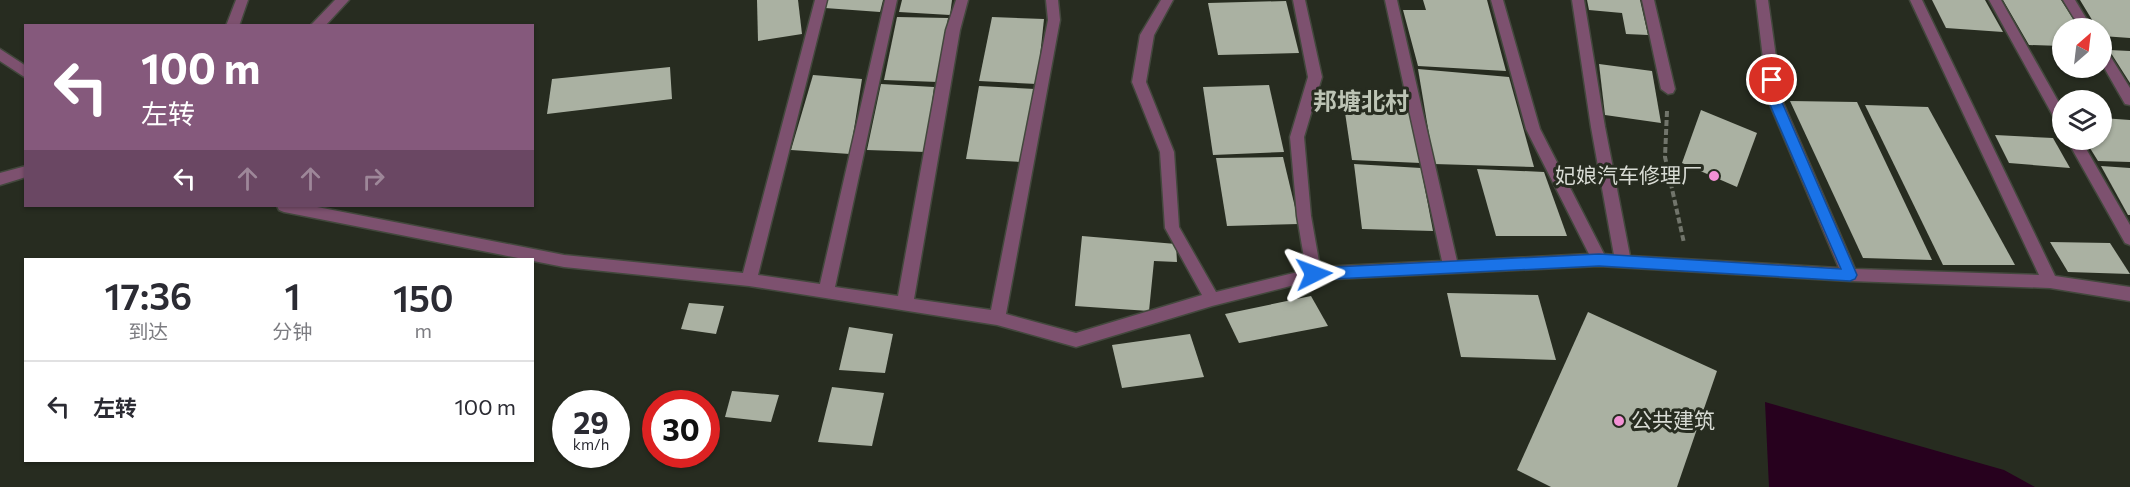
<!DOCTYPE html>
<html lang="zh">
<head>
<meta charset="utf-8">
<style>
	:root { --surface:#fff; --page:#f2f2f3; --text:#2b2b33; --muted:#7c7c81; --line:#e1e1e2 }
	body { margin:0; font-family:Commissioner,"Noto Sans SC",sans-serif; background:var(--page); color:var(--text); height:100vh; display:flex; flex-direction:column; font-size:22px; white-space:nowrap }
	* { box-sizing:border-box; margin:0 }
	p { font-size:20px; color:var(--muted) }
	.icon { flex:none; width:33px; height:33px; fill:none; stroke:currentColor; stroke-width:2; stroke-linecap:round; stroke-linejoin:round }
	.map { position:relative; flex:1; overflow:hidden }
	.sheet { position:absolute; left:24px; top:258px; width:510px; height:204px; display:flex; flex-direction:column; background:var(--surface); border-radius:0px; box-shadow:0 2px 4px #0004 }
	.sheet>* { flex:none }
	.guide { position:absolute; left:24px; top:24px; width:510px; height:183px; border-radius:0px; box-shadow:0 2px 4px #0004; background:#85597c; color:#fff; overflow:hidden }
	.needle { width:39px; rotate:28deg }
	.tools { position:absolute; left:2052px; top:18px; display:grid; gap:12px }
	.tools a { display:grid; place-items:center; width:60px; height:60px; border-radius:50%; background:var(--surface); box-shadow:0 2px 4px #0004; font-size:30px }
	.speed { position:absolute; left:552px; top:390px; display:flex; gap:12px; font-size:30px; font-weight:700; text-align:center }
	.speed>* { display:grid; place-content:center; width:78px; height:78px; border-radius:50%; background:var(--surface); box-shadow:0 2px 4px #0004; line-height:1 }
	.speed small { font-size:15px; font-weight:400 }
	.speed .limit { border:9px solid #d22; background:#fff; color:#111 }
	.pin { position:absolute; display:grid; place-items:center; width:51px; height:51px; color:#fff; margin:-26px; border:3px solid #fff; border-radius:50%; box-shadow:0 2px 6px #0007 }
	.me { position:absolute; width:66px; margin:-33px; rotate:87deg; stroke-linejoin:round; filter:drop-shadow(0 0 4px #0008) }
	.turn { display:flex; align-items:center; gap:21px; height:126px; padding:0 18px; font-size:27px }
	.turn .icon { width:78px; height:78px; stroke-width:2.5 }
	.turn b { display:block; font-size:42px; line-height:51px }
	.lanes { display:flex; align-items:center; height:57px; padding:0 18px; background:#0003; justify-content:center; gap:30px; direction:ltr }
	.lanes .off { opacity:.35 }
	.eta { display:flex; justify-content:space-evenly; align-items:center; height:102px; text-align:center }
	.eta b { font-size:36px; font-weight:600; line-height:42px }
	ul { padding:0; list-style:none }
	li { display:flex; align-items:center; gap:18px; height:90px; padding:0 18px; border-top:2px solid var(--line) }
	li div { flex:1 }
	li b { display:block; font-size:22px }
	li em { font-style:normal }
	.map>svg:first-child { display:block }
</style>
</head>
<body>
<div class="map">
<svg width="2130" height="487" viewBox="0 0 2130 487">
	<rect width="100%" height="100%" fill="#272c20"/>
	<path fill="#27011e" d="M1765 402 2004 470 2035 487H1769Z"/>
	<g fill="#aab1a2">
		<path d="M757 0H798L802 34 758 41Z"/>
		<path d="M828 0H883L880 12 825 8Z"/>
		<path d="M902 0H952L950 15 899 12Z"/>
		<path d="M1423 0H1487L1506 71 1418 66 1403 10H1426Z"/>
		<path d="M1587 0H1640L1648 35 1626 34 1622 13 1589 10Z"/>
		<path d="M1932 0H1985L2003 32 1946 28Z"/>
		<path d="M2003 0H2061L2079 28H2062V46L2029 45Z"/>
		<path d="M2080 0H2130V38L2102 36V28H2097Z"/>
		<path d="M1286 1 1299 53 1218 55 1208 3Z"/>
		<path d="M897 17 948 18 938 82 884 80Z"/>
		<path d="M992 17 1044 19 1037 84 979 81Z"/>
		<path d="M2109 50 2130 51V83Z"/>
		<path d="M1599 64 1652 71 1661 123 1605 115Z"/>
		<path d="M670 67 672 99 547 114 552 79Z"/>
		<path d="M1418 69 1509 77 1534 167 1434 164Z"/>
		<path d="M813 75 862 79 850 154 791 150Z"/>
		<path d="M881 84 934 87 926 152 867 150Z"/>
		<path d="M1269 85 1284 152 1213 155 1203 87Z"/>
		<path d="M979 86 1035 89 1023 162 966 159Z"/>
		<path d="M1342 92 1408 96 1421 163 1352 160Z"/>
		<path d="M1790 101 1857 102 1932 260 1863 258Z"/>
		<path d="M1865 105 1928 107 2015 265H1943Z"/>
		<path d="M1701 110 1757 133 1737 187 1682 163Z"/>
		<path d="M2102 118 2130 120V162L2098 161 2085 140H2102Z"/>
		<path d="M1995 135 2053 138 2070 168 2009 163Z"/>
		<path d="M1283 157 1299 224 1227 226 1216 158Z"/>
		<path d="M1354 164 1421 168 1433 231 1362 229Z"/>
		<path d="M2101 166 2130 168V215H2128Z"/>
		<path d="M1477 169 1544 172 1567 236H1496Z"/>
		<path d="M1082 236 1176 244 1177 262 1154 261 1149 311 1075 306Z"/>
		<path d="M2050 242 2110 243 2130 274 2068 272Z"/>
		<path d="M1447 293 1538 295 1556 360 1461 357Z"/>
		<path d="M1311 296 1328 326 1239 343 1225 314Z"/>
		<path d="M689 303 724 306 716 334 681 329Z"/>
		<path d="M1588 312 1717 371 1677 487H1551L1517 470Z"/>
		<path d="M849 327 893 334 885 373 839 370Z"/>
		<path d="M1190 334 1204 377 1122 388 1112 345Z"/>
		<path d="M832 387 884 393 872 446 818 442Z"/>
		<path d="M732 391 779 395 771 422 725 417Z"/>
	</g>
	<g fill="none" stroke-linecap="round" stroke-linejoin="round">
		<g stroke="#43483d" stroke-width="3">
			<g id="minor">
				<path d="M236 0H248L239 26H226Z"/>
				<path d="M335 0H349L325 26H310Z"/>
				<path d="M815 0H827L758 275 820 284 885 0H897L835 287 898 296 946 30 956 0H968L960 30 914 299 991 310 1048 20 1046 0H1058L1060 20 1006 314 1076 333 1202 295 1165 228 1160 152 1132 82 1140 35 1161 0H1173L1154 35 1146 82 1174 152 1179 227 1216 292 1306 270 1297 216 1290 137 1308 77 1293 0H1305L1322 77 1304 137 1311 216 1320 267 1442 261 1385 0H1397L1457 261 1589 254 1526 129 1491 0H1503L1540 129 1604 254 1614 255 1591 127 1572 0H1584L1605 127 1630 256 1839 268 1768 100 1756 0H1768L1782 100 1855 269 2039 275 1910 0H1922L2055 276 2130 287V301L2050 288 1850 281 1599 266 1314 280 1212 306 1076 347 997 325 749 286 564 267 284 212 279 210 277 206H312L564 255 743 273Z"/>
				<path d="M1642 0H1654L1675 89 1673 93 1668 94 1661 89Z"/>
				<path d="M1989 0H2001L2062 108V124L2057 123Z"/>
				<path d="M2063 0H2075L2092 28H2080Z"/>
				<path d="M0 49 26 66V78L0 61Z"/>
				<path d="M2102 49 2107 51 2130 88V105L2125 104 2102 64Z"/>
				<path d="M2067 140H2081L2130 225V245L2125 243Z"/>
				<path d="M26 166V177L0 185V173Z"/>
			</g>
		</g>
		<path stroke="#71756b" stroke-width="4" stroke-dasharray="6 3" stroke-linecap="butt" d="M1667 111 1665 157 1684 243"/>
		<use href="#minor" fill="#7d516f" fill-rule="evenodd"/>
	</g>
	<path fill="#1a73e8" stroke="#114b97" stroke-width="1.5" d="M1772 76 1778 80 1781 100 1857 275 1855 279 1850 281 1599 266 1314 280 1309 278 1307 274 1309 270 1314 268 1599 254 1841 269 1768 100 1766 80Z"/>
	<g fill="#f391d5" stroke="#272c20" stroke-width="2">
		<circle cx="1714" cy="176" r="6"/>
		<circle cx="1619" cy="421" r="6"/>
	</g>
	<g text-anchor="middle" stroke-width="6" stroke-linejoin="round" paint-order="stroke">
		<g font-size="21" fill="#d8dbd4" stroke="#272c20" text-anchor="end">
			<text x="1702" y="183">妃娘汽车修理厂</text>
			<text x="1631" y="428" text-anchor="start">公共建筑</text>
		</g>
		<g font-size="24" font-weight="bold" fill="#bdc4b5" stroke="#272c20">
			<text x="1361" y="110">邦塘北村</text>
		</g>
	</g>
</svg>
<div class="tools">
<a><svg class="needle" viewBox="-14 -14 28 28"><path d="M0-13l5 13h-10z" fill="#e53935"/><path d="M0 13l5-13h-10z" fill="#7c7c81"/></svg></a>
<a><svg class="icon" aria-label="layers" viewBox="0 0 24 24"><path d="M12 4l9 5-9 5-9-5zM3 14l9 5 9-5"/></svg></a>
</div>
<div class="speed"><div>29<small>km/h</small></div><div class="limit">30</div></div>
<div class="pin" style="left:1772px;top:80px;background:#d93025"><svg class="icon" aria-label="arrive" viewBox="0 0 24 24"><path d="M6 21V4h12l-3 4 3 4H6"/></svg></div>
<svg class="me" style="left:1314px;top:274px" viewBox="-20 -20 40 40"><path d="M0-17L14 15 0 8-14 15z" fill="#1a73e8" stroke="#fff" stroke-width="4"/></svg>
<div class="guide">
<div class="turn"><svg class="icon" aria-label="left" viewBox="0 0 24 24"><path d="M17 20v-9H6M10 6l-5 5 5 5"/></svg><div><b>100 m</b>左转</div></div>
<div class="lanes"><svg class="icon" aria-label="left" viewBox="0 0 24 24"><path d="M17 20v-9H6M10 6l-5 5 5 5"/></svg><svg class="icon off" aria-label="ahead" viewBox="0 0 24 24"><path d="M12 20V5M6 11l6-6 6 6"/></svg><svg class="icon off" aria-label="ahead" viewBox="0 0 24 24"><path d="M12 20V5M6 11l6-6 6 6"/></svg><svg class="icon off" aria-label="right" viewBox="0 0 24 24"><path d="M7 20v-9h11M14 6l5 5-5 5"/></svg></div>
</div>
<section class="sheet">
<div class="eta">
<div><b>17:36</b><p>到达</p></div>
<div><b>1</b><p>分钟</p></div>
<div><b>150</b><p>m</p></div>
</div>
<ul>
<li><svg class="icon" aria-label="left" viewBox="0 0 24 24"><path d="M17 20v-9H6M10 6l-5 5 5 5"/></svg><div><b>左转</b></div><em>100 m</em></li>
</ul>
</section>
</div>
</body>
</html>
